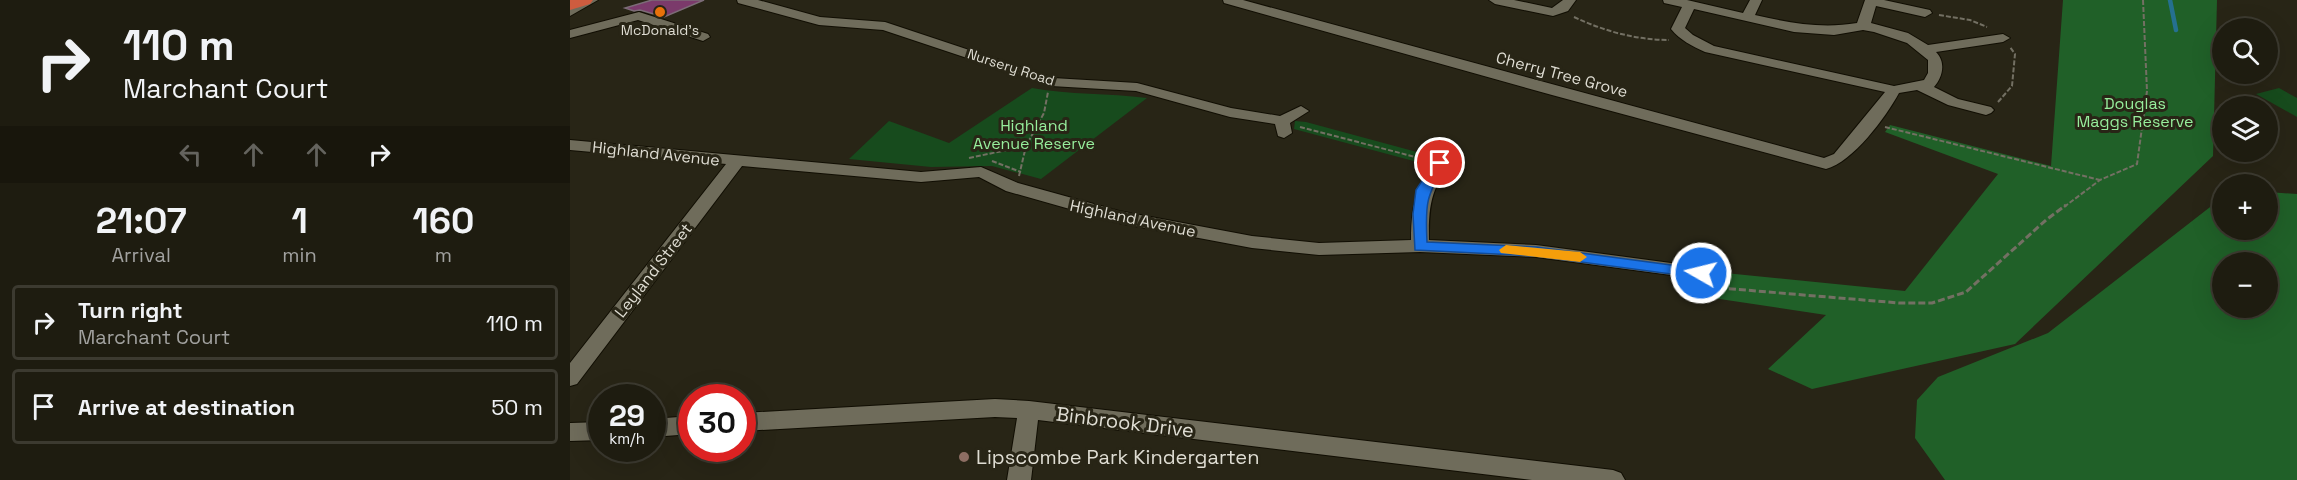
<!DOCTYPE html>
<html lang="en">
<head>
<meta charset="utf-8">
<style>
	:root { --surface:#1e1c10; --page:#2b291e; --text:#f1f3f6; --muted:#a1a19f; --line:#3c3a30 }
	body { margin:0; font-family:"Space Grotesk",sans-serif; background:var(--page); color:var(--text); height:100vh; display:flex; flex-direction:column; font-size:22px; white-space:nowrap }
	* { box-sizing:border-box; margin:0 }
	p { font-size:20px; color:var(--muted) }
	.icon { flex:none; width:33px; height:33px; fill:none; stroke:currentColor; stroke-width:2; stroke-linecap:round; stroke-linejoin:round }
	.map { position:relative; flex:1; overflow:hidden }
	.side { display:flex; flex-direction:column; background:var(--surface); width:570px }
	.side>* { flex:none }
	.guide { background:#1e1c10; color:var(--text); overflow:hidden }
	.controls { position:absolute; left:1642px; top:18px; display:grid; gap:12px }
	.controls a { display:grid; place-items:center; width:66px; height:66px; border-radius:50%; background:var(--surface); box-shadow:0 6px 24px #0002,0 0 0 2px var(--line); font-size:30px }
	.speed { position:absolute; left:18px; top:384px; display:flex; gap:12px; font-size:30px; font-weight:700; text-align:center }
	.speed>* { display:grid; place-content:center; width:78px; height:78px; border-radius:50%; background:var(--surface); box-shadow:0 6px 24px #0002,0 0 0 2px var(--line); line-height:1 }
	.speed small { font-size:15px; font-weight:400 }
	.speed .limit { border:9px solid #d22; background:#fff; color:#111 }
	.pin { position:absolute; display:grid; place-items:center; width:51px; height:51px; color:#fff; margin:-26px; border:3px solid #fff; border-radius:50%; box-shadow:0 2px 6px #0007 }
	.me { position:absolute; width:66px; margin:-33px; rotate:278deg; stroke-linejoin:round; filter:drop-shadow(0 0 4px #0008) }
	.turn { display:flex; align-items:center; gap:21px; height:126px; padding:0 24px; font-size:27px }
	.turn .icon { width:78px; height:78px; stroke-width:2.5 }
	.turn b { display:block; font-size:42px; line-height:51px }
	.lanes { display:flex; align-items:center; height:57px; padding:0 24px; background:#0003; justify-content:center; gap:30px; direction:ltr }
	.lanes .off { opacity:.35 }
	.eta { display:flex; justify-content:space-evenly; align-items:center; height:102px; text-align:center }
	.eta b { font-size:36px; font-weight:700; line-height:42px }
	ul { padding:0; list-style:none }
	li { display:flex; align-items:center; gap:18px; height:75px; margin:0 12px 9px; padding:0 12px; border:3px solid var(--line); border-radius:6px }
	li div { flex:1 }
	li b { display:block; font-size:22px }
	li em { font-style:normal }
	main { display:flex; flex:1; min-height:0 }
	.map>svg:first-child { display:block }
</style>
</head>
<body>
<main>
<section class="side">
<div class="guide">
<div class="turn"><svg class="icon" aria-label="right" viewBox="0 0 24 24"><path d="M7 20v-9h11M14 6l5 5-5 5"/></svg><div><b>110 m</b>Marchant Court</div></div>
<div class="lanes"><svg class="icon off" aria-label="left" viewBox="0 0 24 24"><path d="M17 20v-9H6M10 6l-5 5 5 5"/></svg><svg class="icon off" aria-label="ahead" viewBox="0 0 24 24"><path d="M12 20V5M6 11l6-6 6 6"/></svg><svg class="icon off" aria-label="ahead" viewBox="0 0 24 24"><path d="M12 20V5M6 11l6-6 6 6"/></svg><svg class="icon" aria-label="right" viewBox="0 0 24 24"><path d="M7 20v-9h11M14 6l5 5-5 5"/></svg></div>
</div>
<div class="eta">
<div><b>21:07</b><p>Arrival</p></div>
<div><b>1</b><p>min</p></div>
<div><b>160</b><p>m</p></div>
</div>
<ul>
<li><svg class="icon" aria-label="right" viewBox="0 0 24 24"><path d="M7 20v-9h11M14 6l5 5-5 5"/></svg><div><b>Turn right</b><p>Marchant Court</p></div><em>110 m</em></li>
<li><svg class="icon" aria-label="arrive" viewBox="0 0 24 24"><path d="M6 21V4h12l-3 4 3 4H6"/></svg><div><b>Arrive at destination</b></div><em>50 m</em></li>
</ul>
</section>
<div class="map">
<svg width="1727" height="480" viewBox="0 0 1727 480">
	<rect width="100%" height="100%" fill="#282516"/>
	<g fill="#174b1d">
		<path d="M462 88C500 95 538 93 577 98L471 179 422 166 361 167 279 159 319 121 379 143Z"/>
		<path d="M1709 88 1727 98V117L1686 94Z"/>
		<path d="M725 121 736 122 858 155 851 163 724 129Z"/>
	</g>
	<g fill="#206028" fill-rule="evenodd">
		<path d="M1493 0H1647L1643 156 1445 344 1242 389 1198 369 1256 315 1143 298 1145 272 1335 291 1428 174 1315 132 1320 125 1481 166Z"/>
		<path d="M1698 192 1727 194V480H1375L1345 438 1347 400 1368 377 1478 333 1653 197V230H1698ZM1653 262H1698V308H1653Z"/>
	</g>
	<g fill="none" stroke-linecap="round" stroke-linejoin="round">
		<path stroke="#257090" stroke-width="4.5" d="M1600 0 1606 30"/>
	</g>
	<path fill="#7b3a6b" stroke="#7c6c77" stroke-width="1.5" d="M82 0H134L94 17 70 10 64 11 55 8Z"/>
	<g fill="none" stroke-linecap="round" stroke-linejoin="round">
		<g stroke="#110e03" stroke-width="2">
			<g id="minor">
				<path d="M12 0H28L0 16V7Z"/>
				<path d="M167 0H188L250 17 315 22 483 78 567 83 661 108 710 116 731 106 739 111 720 123 722 133 714 138 708 136 705 124 660 117 566 91 481 86 313 30 249 25 168 3Z"/>
				<path d="M653 0H673L1254 158 1264 154 1315 92 1135 52C1122 46 1110 40 1101 29L1112 7 1094 3 1093 0H1117L1173 13 1180 0H1192L1185 15C1220 23 1252 29 1287 23L1295 0H1314L1360 10 1362 13 1355 17 1306 6 1301 23 1338 33 1358 45 1433 34 1440 38 1433 42 1366 52C1376 62 1373 77 1364 87L1388 99 1421 107 1424 110 1421 113 1416 115 1378 105 1347 90 1329 93C1316 117 1283 162 1256 169L982 95 654 3ZM1124 9 1224 32 1264 35 1293 30 1304 32 1337 43 1358 60V73L1354 80 1324 86 1144 46 1123 35 1115 28Z"/>
				<path d="M919 0H944L982 8 993 0H1006L998 11 983 16 925 4Z"/>
				<path d="M69 12 138 34 140 37 133 41 68 20 0 38V30Z"/>
				<path d="M0 140 351 172 411 167 448 183 549 211 682 236 749 243 841 240C841 199 849 179 874 148L880 146 888 151C864 186 858 197 859 240L966 245 1131 267 1138 268 1140 273 1138 278 1131 279 966 257 850 252 749 255 682 248 549 223 436 191 409 177 351 182 172 166 7 384 0 386V363L156 164 0 150Z"/>
				<path d="M425 399 459 401 1043 470 1051 473 1055 480H962L468 420 461 480H437L447 418 425 417 172 431V413Z"/>
				<path d="M122 416V434L82 437V419Z"/>
				<path d="M32 422V440L0 441V423Z"/>
			</g>
		</g>
		<g stroke="#110e03" stroke-width="1">
			<path id="highway" d="M0 0H23L20 4 0 10Z"/>
		</g>
		<g stroke="#737063" stroke-width="2" stroke-dasharray="5 2" stroke-linecap="butt">
			<path d="M1369 15 1400 20 1417 27"/>
			<path d="M1004 17C1034 31 1066 40 1099 40"/>
			<path d="M1428 102 1442 86 1445 54 1440 47"/>
			<path d="M730 127 857 160"/>
			<path d="M1315 127 1530 180"/>
			<path d="M399 158 456 146"/>
			<path d="M422 161 451 172"/>
			<path d="M449 176 456 146 474 113 478 92"/>
			<path d="M1494 207 1530 180 1567 164 1577 91 1573 0"/>
		</g>
		<path stroke="#737063" stroke-width="3" stroke-dasharray="7 3" stroke-linecap="butt" d="M1139 287 1329 303H1362L1396 292 1476 220 1496 205"/>
		<use href="#minor" fill="#6f6c5b" fill-rule="evenodd"/>
		<use href="#highway" fill="#ce5c3f" fill-rule="evenodd"/>
	</g>
	<path fill="#1a73e8" stroke="#114b97" stroke-width="1.5" d="M870 159 876 163C856 196 855 204 857 242L966 247 1131 269 1139 273 1131 278 966 256 845 250 843 214 846 190 865 161Z"/>
	<path fill="#f59e0b" d="M936 245 1010 252 1017 257 1010 262 931 253 929 250Z"/>
	<circle fill="#e8710a" stroke="#282516" stroke-width="2" cx="90" cy="12" r="6"/>
	<circle fill="#8d6e63" stroke="#282516" stroke-width="2" cx="394" cy="457" r="6"/>
	<g text-anchor="middle" stroke-width="6" stroke-linejoin="round" paint-order="stroke">
		<g font-size="14" fill="#dfddd3" stroke="#282516">
			<text x="90" y="35">McDonald's</text>
		</g>
		<g font-size="14" fill="#dfddd3" stroke="#282516">
			<text transform="translate(441 67) rotate(18)" y="5">Nursery Road</text>
		</g>
		<g font-size="16" fill="#dfddd3" stroke="#282516">
			<text transform="translate(992 74) rotate(15)" y="6">Cherry Tree Grove</text>
			<text transform="translate(86 153) rotate(6)" y="6">Highland Avenue</text>
			<text transform="translate(563 218) rotate(12)" y="6">Highland Avenue</text>
			<text transform="translate(83 270) rotate(-52)" y="6">Leyland Street</text>
		</g>
		<g font-size="16" fill="#97ee9c" stroke="#282516">
			<text x="1565" y="109">Douglas<tspan x="1565" dy="18">Maggs Reserve</tspan></text>
			<text x="464" y="131">Highland<tspan x="464" dy="18">Avenue Reserve</tspan></text>
		</g>
		<g font-size="20" fill="#dfddd3" stroke="#282516">
			<text transform="translate(555 422) rotate(7)" y="7">Binbrook Drive</text>
		</g>
		<g font-size="20" fill="#dfddd3" stroke="#282516" text-anchor="start">
			<text x="406" y="464">Lipscombe Park Kindergarten</text>
		</g>
	</g>
</svg>
<div class="controls">
<a><svg class="icon" aria-label="search" viewBox="0 0 24 24"><circle cx="10" cy="10" r="6"/><path d="M15 15l6 6"/></svg></a>
<a><svg class="icon" aria-label="layers" viewBox="0 0 24 24"><path d="M12 4l9 5-9 5-9-5zM3 14l9 5 9-5"/></svg></a>
<a>+</a>
<a>−</a>
</div>
<div class="speed"><div>29<small>km/h</small></div><div class="limit">30</div></div>
<div class="pin" style="left:870px;top:163px;background:#d93025"><svg class="icon" aria-label="arrive" viewBox="0 0 24 24"><path d="M6 21V4h12l-3 4 3 4H6"/></svg></div>
<svg class="me" style="left:1131px;top:273px" viewBox="-20 -20 40 40"><circle r="17" fill="#1a73e8" stroke="#fff" stroke-width="3"/><path d="M0-11L8 9 0 5-8 9z" fill="#fff"/></svg>
</div>
</main>
</body>
</html>
